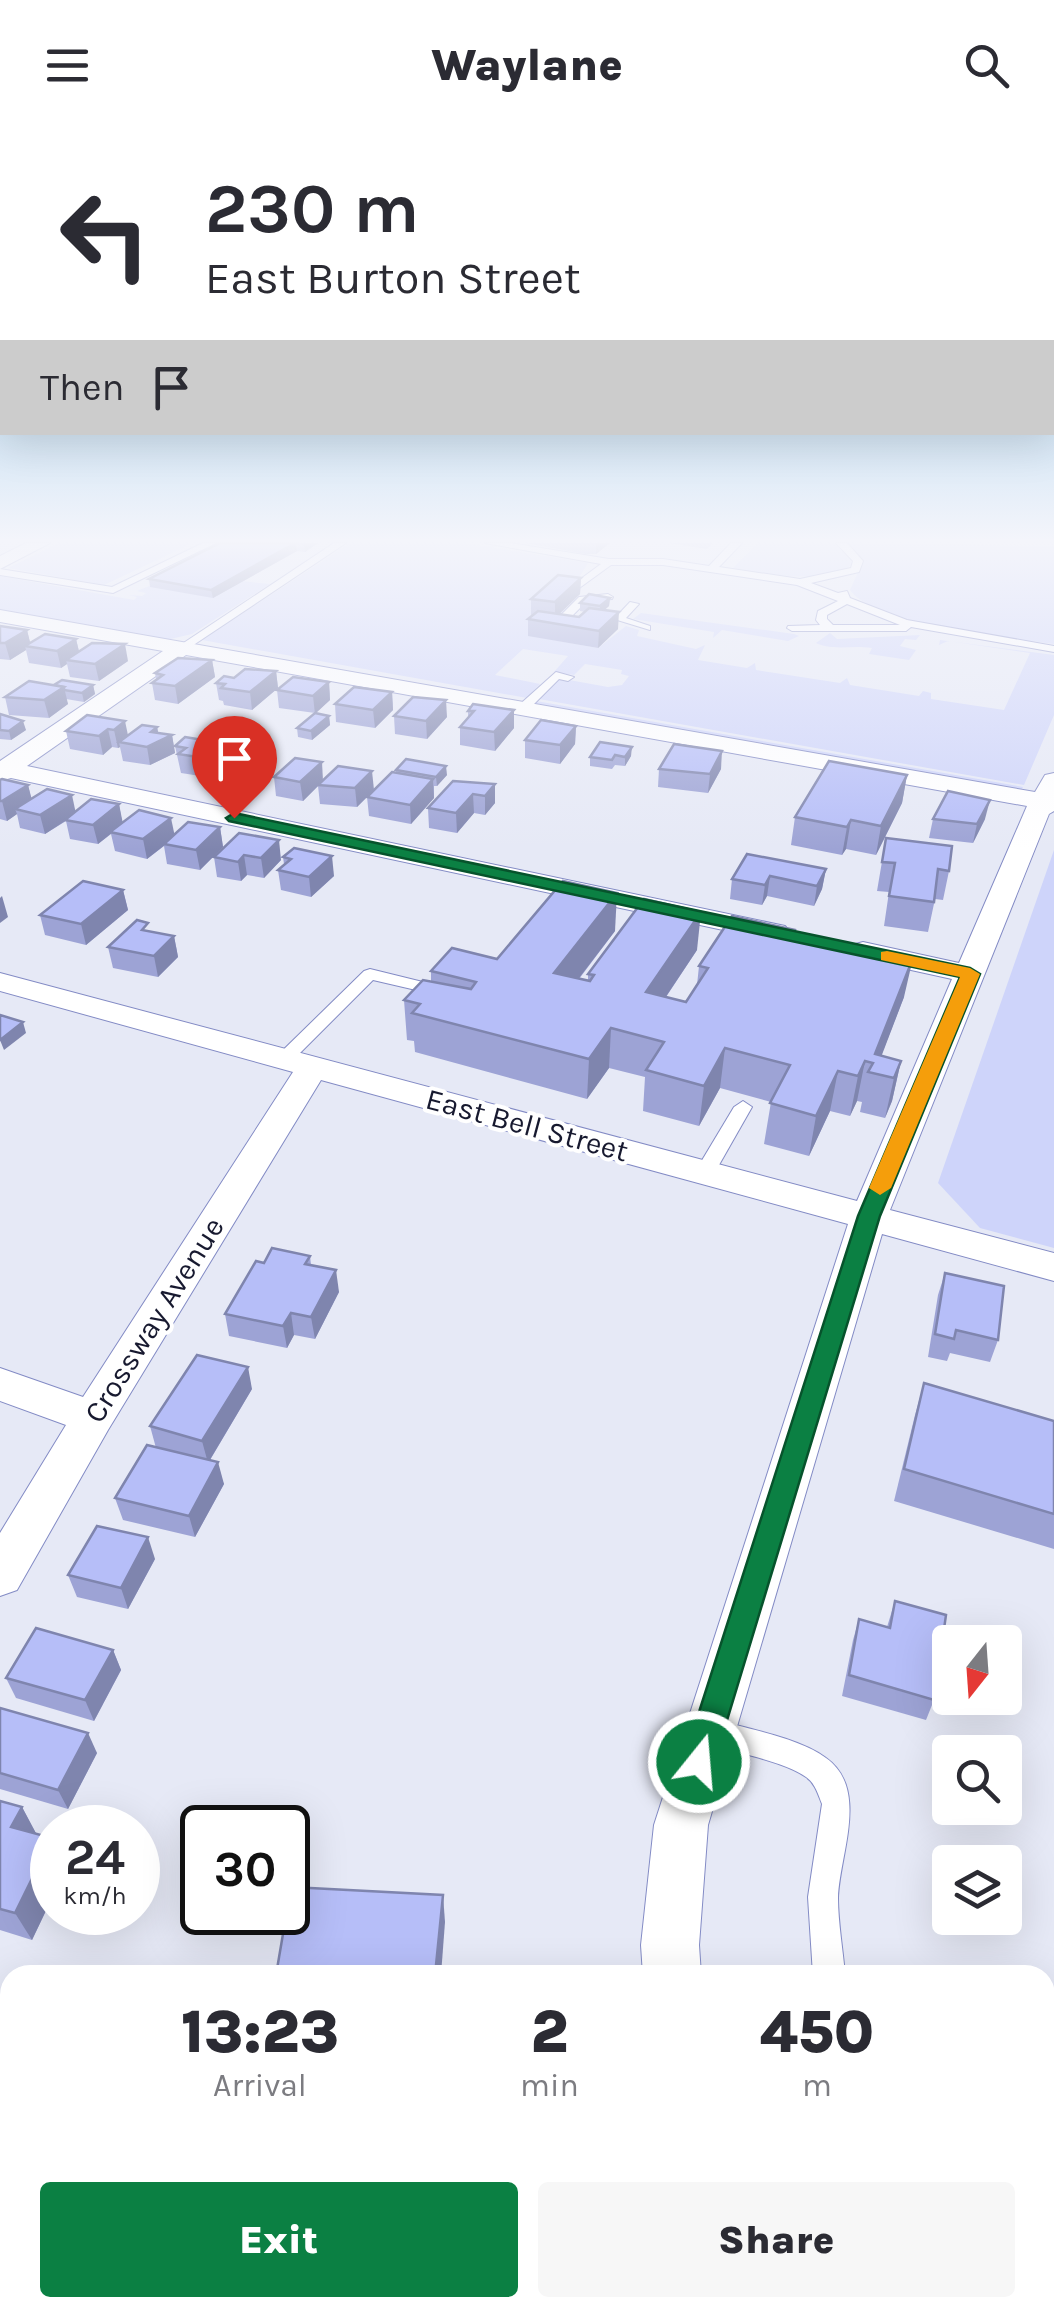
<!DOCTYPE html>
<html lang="en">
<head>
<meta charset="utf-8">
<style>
	:root { --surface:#fff; --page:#f7f7f7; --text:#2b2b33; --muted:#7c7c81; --accent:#0b8043 }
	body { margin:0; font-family:Karla,sans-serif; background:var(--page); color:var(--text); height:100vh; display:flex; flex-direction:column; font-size:38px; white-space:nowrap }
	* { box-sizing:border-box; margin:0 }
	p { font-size:32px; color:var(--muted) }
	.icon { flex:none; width:55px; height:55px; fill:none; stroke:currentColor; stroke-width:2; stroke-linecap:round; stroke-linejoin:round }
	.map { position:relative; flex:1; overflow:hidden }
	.panel { position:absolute; left:0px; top:1835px; width:1055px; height:352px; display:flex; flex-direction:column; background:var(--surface); border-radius:30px 30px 0 0; box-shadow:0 10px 40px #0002 }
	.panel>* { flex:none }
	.top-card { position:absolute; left:0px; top:0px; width:1055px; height:305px; box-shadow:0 10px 40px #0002; background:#fff; color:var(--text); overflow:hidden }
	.needle { width:65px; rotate:197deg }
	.fabs { position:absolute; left:932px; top:1495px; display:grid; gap:20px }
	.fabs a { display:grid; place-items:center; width:90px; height:90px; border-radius:10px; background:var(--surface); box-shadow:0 10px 40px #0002; font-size:50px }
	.speed { position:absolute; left:30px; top:1675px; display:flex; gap:20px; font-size:50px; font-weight:700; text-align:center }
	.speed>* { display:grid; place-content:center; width:130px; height:130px; border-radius:50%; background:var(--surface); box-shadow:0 10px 40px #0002; line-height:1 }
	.speed small { font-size:25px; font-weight:400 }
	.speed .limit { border:5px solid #111; border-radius:15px; background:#fff; color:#111 }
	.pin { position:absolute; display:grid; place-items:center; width:85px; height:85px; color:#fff; margin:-102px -42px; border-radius:50% 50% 50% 0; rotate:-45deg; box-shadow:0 0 10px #0007 }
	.pin .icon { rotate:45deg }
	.me { position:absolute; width:110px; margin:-55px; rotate:17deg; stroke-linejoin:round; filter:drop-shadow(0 0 8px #0008) }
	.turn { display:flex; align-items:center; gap:35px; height:210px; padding:0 40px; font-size:45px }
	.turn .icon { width:130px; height:130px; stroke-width:2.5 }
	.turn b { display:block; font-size:70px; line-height:85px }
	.then { display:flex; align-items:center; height:95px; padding:0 40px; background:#0003; gap:20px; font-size:38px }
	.eta { display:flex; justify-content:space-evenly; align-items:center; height:170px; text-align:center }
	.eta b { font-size:60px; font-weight:800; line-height:70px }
	.cta { display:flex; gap:20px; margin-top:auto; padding:20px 40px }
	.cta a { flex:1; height:115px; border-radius:10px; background:var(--accent); color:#fff; font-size:40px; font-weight:800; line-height:115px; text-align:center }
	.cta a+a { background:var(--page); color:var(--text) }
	header { display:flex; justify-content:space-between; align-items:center; height:130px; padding:0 40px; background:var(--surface); font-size:45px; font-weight:800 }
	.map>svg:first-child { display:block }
</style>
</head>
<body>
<header><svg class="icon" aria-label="menu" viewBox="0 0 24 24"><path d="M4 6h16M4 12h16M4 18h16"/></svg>Waylane<svg class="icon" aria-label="search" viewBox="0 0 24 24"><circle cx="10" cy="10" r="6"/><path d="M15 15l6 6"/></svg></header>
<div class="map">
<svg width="1054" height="2187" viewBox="0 0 1054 2187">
	<rect width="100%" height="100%" fill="#e6e9f6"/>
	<g fill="#ced4fa">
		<path d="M59 413H193L104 455 8 438Z"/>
		<path d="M350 413H465L588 433 542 508 598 518 626 496 639 500 637 506 696 519 705 515 698 530 747 538 755 533 756 540 840 553 847 548 850 555 919 566 923 561 931 563V569L1004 580 1030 523 948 511 939 515 940 510 1054 525V585L1024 655 539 569 558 548 608 557 622 555 629 546 621 544 622 540 585 534 574 545 554 542 568 526 523 519 495 545 540 554 527 568 202 510Z"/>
		<path d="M758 413H835L853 433C833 457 761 443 733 438Z"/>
		<path d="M848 413 1054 416V514C1009 508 876 496 850 460L863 431Z"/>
		<path d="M0 446 134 470 137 467 129 465 142 466 146 463 137 461C174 443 230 450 270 454L192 504 166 510 0 481Z"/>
		<path d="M641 483 794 504 799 506 788 511 722 500 713 508 714 502 633 489Z"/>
		<path d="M830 503 837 509 920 505 916 510 905 509 900 516 916 520 909 530 869 524 872 518C851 515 833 521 816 513Z"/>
		<path d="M536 571 1023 657 1021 661 533 575Z"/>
		<path d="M1054 720V1118L980 1098 938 1053Z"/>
	</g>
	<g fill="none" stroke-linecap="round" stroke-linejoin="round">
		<g stroke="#838bc5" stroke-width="2">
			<g id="lane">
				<path d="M203 413H216L113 463 0 445V439L112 457Z"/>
				<path d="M334 413H346L186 520 176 518Z"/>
				<path d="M485 413H510L609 429H663L709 436 731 413H742L719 437 800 449 851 438 853 431 836 413H847L863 431 859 442 811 453 838 463 847 461 850 468 907 490 1054 516V522L911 497 906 501H792L787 498 788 496 820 495 816 490 818 481 838 471 797 455 663 435H611L571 464 567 463V459L601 434ZM847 474 900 495H833L827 489V485Z"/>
				<path d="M608 464 613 467 612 469 586 472 563 495 549 500 544 497 555 491 579 467Z"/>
				<path d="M630 472 639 474 626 488 650 496V500L614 489Z"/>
				<path d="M556 542 574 547 568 551 559 549 526 582H518V576Z"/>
				<path d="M370 839 435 855 437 858 429 863 373 850 289 934H277L274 930 277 926 364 841Z"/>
				<path d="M743 971 752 977 715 1042 712 1046H698L695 1042 734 977Z"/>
				<path d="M709 1588C743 1598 798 1607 826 1628 870 1659 839 1726 838 1768 838 1793 843 1820 845 1845H813L808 1767 822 1674C818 1664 815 1653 806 1647 782 1630 729 1622 699 1610L695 1601 699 1592Z"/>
				<path d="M869 2178H909L913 2187H872Z"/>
			</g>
		</g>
		<g stroke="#838bc5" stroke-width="2">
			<g id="street">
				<path d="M26 413H50L0 439V426Z"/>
				<path d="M0 480 1035 662 1045 645 1054 643V681L1049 684 890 1080 1054 1123V1151L882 1104 708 1695 699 1815 701 1845H643L641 1815 654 1695 848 1094 321 950 108 1300 17 1460 0 1466V1403L66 1295 0 1271V1238L83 1267 293 942 0 861V843L857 1071 952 849 852 827 848 821 852 815 863 812 959 833 1027 676 186 525 27 636 785 796 790 802 785 808 775 811 11 648 0 651V631L163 521 0 492Z"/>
				<path d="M696 2178H764L767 2187H699Z"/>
			</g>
		</g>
		<use href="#lane" fill="#fff" fill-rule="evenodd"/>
		<use href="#street" fill="#fff" fill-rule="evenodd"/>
	</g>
	<g fill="#9da3d5">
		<path d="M220 413H318L305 422 297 421 213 468 150 457 149 449Z"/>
		<path d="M525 413H610L596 424H585Z"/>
		<path d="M669 413H713L707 419Z"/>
		<path d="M581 448 580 464 560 484 579 487 585 482 580 481V473L610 468 609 476 604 480 618 499 598 518 528 506V489L533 485H531V469Z"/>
		<path d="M0 496 27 500 30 513 76 509 79 521 128 531 99 551 70 547 67 534 61 538 29 533 26 520 10 530 0 529Z"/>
		<path d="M212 530 215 547 178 574 155 570 152 553 156 549 155 543Z"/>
		<path d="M276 541 278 558 252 580 224 575 223 571 219 570 216 553Z"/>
		<path d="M329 552 330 570 315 583 329 586 330 595 312 610 298 607 297 598 315 583 279 578 277 560Z"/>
		<path d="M54 555H93L95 564 84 572 66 569 68 574 49 588 9 585 5 567Z"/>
		<path d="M392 562 393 580 375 598 336 592 335 574Z"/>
		<path d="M473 574 514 598 495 621 460 615V597L468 588V581Z"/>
		<path d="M0 584 26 600 11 610 0 609Z"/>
		<path d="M87 585 128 605 157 597 158 603 172 605 175 623 150 635 123 631 120 617 118 618 112 617 103 625 70 619 66 601Z"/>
		<path d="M394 586 447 587 427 609 395 604Z"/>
		<path d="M576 596 575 614 560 634 525 628V610Z"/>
		<path d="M185 607 224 631 274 638 250 660 222 655 219 636 207 647 181 643 175 616Z"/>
		<path d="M600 612 631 626 625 636 615 635 612 639 590 636V627Z"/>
		<path d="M659 639H721L708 663 658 657Z"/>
		<path d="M396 640 447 645 437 656H434V668L411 694 369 686 367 667 396 643Z"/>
		<path d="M907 645 902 673 876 725 846 719 842 725 791 715 795 687Z"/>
		<path d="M274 647 323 650 374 660 357 677 320 674 318 656 303 671 276 666Z"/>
		<path d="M0 650 28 655 31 668 76 682 119 674 122 693 174 704 220 697 223 717 200 740 167 734 164 716 147 729 115 721 111 704 98 714 70 709 66 691 45 704 20 698 17 684 7 691 0 689Z"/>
		<path d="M495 654V673L485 685 474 683 457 703 429 698 428 678Z"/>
		<path d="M933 689H985L973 713 929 708Z"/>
		<path d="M239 703 281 730 264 748 247 745 241 751 217 747 214 727Z"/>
		<path d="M886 708 949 741 943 770 935 769 928 802 884 796 889 762 877 761Z"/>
		<path d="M294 718 334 746 311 767 281 760 278 740 284 734 283 727Z"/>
		<path d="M826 739 822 759 814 776 767 766 762 775 730 769 732 749Z"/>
		<path d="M123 760 128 780 86 815 45 805 40 785Z"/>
		<path d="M795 800V804L904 867 881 926 901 931 892 971 885 988 860 982 862 972 857 971 850 986 830 981 809 1026 764 1014 771 972 720 958 699 996 643 981 645 947 609 938 587 969 415 922 414 911 407 910 404 870 431 852V841L497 829 615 801 579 849 588 851V844L697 820 666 867 686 872 697 855 699 836Z"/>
		<path d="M150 801 174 806 178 827 158 847 113 838 108 817Z"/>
		<path d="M310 1126 311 1135 339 1162 315 1209 294 1205 287 1218 229 1206 225 1184 264 1133Z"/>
		<path d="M945 1143 998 1210 990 1232 950 1223 947 1231 928 1227 938 1165Z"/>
		<path d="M924 1253 1054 1291V1419L894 1371 915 1285Z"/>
		<path d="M252 1259 210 1330 224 1354 195 1407 123 1390 115 1368 156 1318 150 1296Z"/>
		<path d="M155 1429 128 1479 77 1467 68 1445Z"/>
		<path d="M895 1471 934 1570 926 1590 842 1566 853 1510 859 1489 887 1497Z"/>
		<path d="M113 1520 121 1540 94 1591 16 1568 6 1548Z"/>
		<path d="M0 1578 97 1623 68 1679 0 1659Z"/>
		<path d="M0 1671 22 1677 36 1704 52 1708V1768L32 1810 0 1800Z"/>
	</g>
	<g fill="#7f85ae">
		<path d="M296 413 297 421 213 468 211 460Z"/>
		<path d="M305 413H318L305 422 304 414Z"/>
		<path d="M596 413H610L596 424Z"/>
		<path d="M581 448 580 464 555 488V472Z"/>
		<path d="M610 468 609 476 600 484V476Z"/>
		<path d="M619 482 618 499 598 518 599 501Z"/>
		<path d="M27 500 31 516H25L26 520 10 530 5 513Z"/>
		<path d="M76 509 80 526 66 530 67 534 61 538 57 521Z"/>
		<path d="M125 514 128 531 99 551 95 534Z"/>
		<path d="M212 530 215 547 178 574 175 556Z"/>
		<path d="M276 541 278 558 252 580 250 562Z"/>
		<path d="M329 552 330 570 315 584 313 566Z"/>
		<path d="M93 555 95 564 84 572 82 563Z"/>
		<path d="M64 557 68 574 49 588 44 570Z"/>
		<path d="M392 562 393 580 375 598 373 580Z"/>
		<path d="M446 570 447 587 427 609 426 591Z"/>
		<path d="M514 580V598L495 621 494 602Z"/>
		<path d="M329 586 330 595 312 610 311 601Z"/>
		<path d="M23 591 26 600 11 610 9 601Z"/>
		<path d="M125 591 129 610 119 612 120 617 118 618 114 600Z"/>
		<path d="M576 596 575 614 560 634V615Z"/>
		<path d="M157 597 160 611 172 605 175 623 150 635 147 617 151 602Z"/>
		<path d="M108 599 112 617 103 625 99 606Z"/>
		<path d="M221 613 224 632 207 647 204 628Z"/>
		<path d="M632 617 631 626 625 636V627Z"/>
		<path d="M272 620 274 638 250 660 247 641Z"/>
		<path d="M722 621 721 639 708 663 710 644Z"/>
		<path d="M322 632 323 651 303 671 300 652Z"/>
		<path d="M446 636 447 645 437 656 436 647Z"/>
		<path d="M372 641 374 660 357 677 355 658Z"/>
		<path d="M907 645 902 673 876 725 881 696Z"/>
		<path d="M433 649 434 668 411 694 410 675Z"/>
		<path d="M495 654V673L485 685V666Z"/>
		<path d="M28 655 33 674 15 679 17 684 7 691 2 671Z"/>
		<path d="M473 664 474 683 457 703 456 683Z"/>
		<path d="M72 665 76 684 45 704 40 685Z"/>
		<path d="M990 670 985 689 973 713 977 694Z"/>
		<path d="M119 674 123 694 98 714 93 695Z"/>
		<path d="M171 688 175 707 147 729 143 709Z"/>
		<path d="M851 690 846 719 842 725 847 697Z"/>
		<path d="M220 697 223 717 200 740 196 720Z"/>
		<path d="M279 710 281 730 264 748 261 728Z"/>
		<path d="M244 725 247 745 241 751 238 732Z"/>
		<path d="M332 726 334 746 311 767 309 747Z"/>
		<path d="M826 739 822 759 814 776 817 756Z"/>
		<path d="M770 746 767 766 762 775 765 755Z"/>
		<path d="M123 760 128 780 86 815 81 794Z"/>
		<path d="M617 763 615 801 553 882 554 843Z"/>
		<path d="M2 766 8 787 0 793V768Z"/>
		<path d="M701 782 697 820 643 901 646 862Z"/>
		<path d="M174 806 178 827 158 847 154 826Z"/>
		<path d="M913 828 904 867 875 943V924Z"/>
		<path d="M23 892 26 903 4 920 0 910Z"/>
		<path d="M611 898 609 938 587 969 589 929Z"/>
		<path d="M725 918 720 958 699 996 704 956Z"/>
		<path d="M865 931 857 971 850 986 858 946Z"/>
		<path d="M901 931 892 971 885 988 894 948Z"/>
		<path d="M838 941 830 981 809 1026 816 986Z"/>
		<path d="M336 1140 339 1162 315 1209 311 1187Z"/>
		<path d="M291 1183 294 1205 287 1218 283 1196Z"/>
		<path d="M248 1237 252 1259 208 1333 202 1311Z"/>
		<path d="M218 1332 224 1354 195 1407 189 1386Z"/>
		<path d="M148 1407 155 1429 128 1479 121 1458Z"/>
		<path d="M113 1520 121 1540 94 1591 85 1570Z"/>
		<path d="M88 1603 97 1623 68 1679 58 1660Z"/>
		<path d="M22 1677 37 1705 11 1697Z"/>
		<path d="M52 1710V1768L32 1810 15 1783Z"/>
		<path d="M443 1765 445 1792 441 1845H435Z"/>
	</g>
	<g fill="#b6bef8" stroke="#7f85ae" stroke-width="2.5">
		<path d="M220 413H295L211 460 149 449Z"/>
		<path d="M558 445 581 448 555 472 531 469Z"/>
		<path d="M589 464 610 468 600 476 580 473Z"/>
		<path d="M589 478 619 482 599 501 528 489 538 481 579 487Z"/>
		<path d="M0 496 27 500 5 513H0Z"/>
		<path d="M45 504 76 509 57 521 25 516Z"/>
		<path d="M92 513 125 514 95 534 66 530Z"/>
		<path d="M178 528 212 530 175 556 152 553 163 545 155 543Z"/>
		<path d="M245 539 276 541 250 562 221 558 225 554 216 553 224 546 234 548Z"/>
		<path d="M293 547 329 552 313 566 277 560Z"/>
		<path d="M62 550 93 555 82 563 64 560V557L54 555Z"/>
		<path d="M29 551 64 557 44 570 5 567Z"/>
		<path d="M354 557 392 562 373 580 335 574Z"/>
		<path d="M413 567 446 570 426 591 394 586Z"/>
		<path d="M473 574 514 580 494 602 460 597 474 581H468Z"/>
		<path d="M315 583 329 586 311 601 297 598Z"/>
		<path d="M0 584 23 591 9 601 0 600Z"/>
		<path d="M87 585 125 591 114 600 108 599 99 606 66 601Z"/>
		<path d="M541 590 576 596 560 615 525 610Z"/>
		<path d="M142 595 157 597 151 602 172 605 147 617 119 612Z"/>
		<path d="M185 607 221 613 204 628 178 624 186 618 175 616Z"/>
		<path d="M600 612 632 617 625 627 615 625 612 630 590 627Z"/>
		<path d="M674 614 722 621 710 644 659 639Z"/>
		<path d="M243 615 272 620 247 641 219 636Z"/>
		<path d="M295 628 322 632 300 652 274 647Z"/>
		<path d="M406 629 446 636 436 647 396 640Z"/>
		<path d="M829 631 907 645 881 696 851 690 847 697 795 687Z"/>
		<path d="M338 636 372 641 355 658 318 655Z"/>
		<path d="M392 642 433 649 410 675 367 667Z"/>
		<path d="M2 649 28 655 2 671H0V650Z"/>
		<path d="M453 651 495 654 485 666 473 664 456 683 428 678Z"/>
		<path d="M47 659 72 665 40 685 15 679Z"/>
		<path d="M948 661 990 670 977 694 933 689Z"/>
		<path d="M91 669 119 674 93 695 65 690Z"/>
		<path d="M139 680 171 688 143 709 110 702Z"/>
		<path d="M188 692 220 697 196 720 164 714Z"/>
		<path d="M239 703 279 710 261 728 244 725 238 732 214 727Z"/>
		<path d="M886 708 952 716 949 741 938 739 934 772 889 766 895 733 882 732Z"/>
		<path d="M294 718 332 726 309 747 278 740 291 729 283 727Z"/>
		<path d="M747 724 826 739 817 756 770 746 765 755 732 749Z"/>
		<path d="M83 751 123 760 81 794 40 785Z"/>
		<path d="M563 751 617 763 554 843 590 851 594 845 588 844 644 769 701 782 646 862 686 872 708 838 699 836 732 786 795 800 794 804 913 828 875 924 901 931 894 948 868 942 873 933 865 931 858 946 838 941 816 986 770 973 790 935 725 918 704 956 646 940 664 912 611 898 589 929 412 883 420 874 404 870 423 850 471 859 476 852 431 841 452 818 497 829Z"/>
		<path d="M137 790 148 793 142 800 174 806 154 826 108 817Z"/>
		<path d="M0 885 23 892 0 910Z"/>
		<path d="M272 1118 310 1126 305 1134 336 1140 311 1187 291 1183 283 1196 225 1184 256 1131 264 1133Z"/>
		<path d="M945 1143 1004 1156 998 1210 956 1200 954 1209 935 1204Z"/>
		<path d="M197 1225 248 1237 202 1311 150 1296Z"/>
		<path d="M924 1253 1054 1291V1384L904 1339Z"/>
		<path d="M147 1315 218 1332 189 1386 115 1368Z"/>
		<path d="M97 1396 148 1407 121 1458 68 1445Z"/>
		<path d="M895 1471 946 1485 934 1570 849 1545 859 1489 890 1498Z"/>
		<path d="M36 1498 113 1520 85 1570 6 1548Z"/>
		<path d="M0 1578 88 1603 58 1660 0 1643Z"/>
		<path d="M0 1671 22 1677 11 1697 52 1708 15 1783 0 1779Z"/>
		<path d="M291 1757 443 1765 435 1845H276Z"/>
		<path d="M367 2178H535L536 2187H367Z"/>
	</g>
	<linearGradient id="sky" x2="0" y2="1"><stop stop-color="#7fbfe7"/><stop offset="0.57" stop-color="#f4f5fb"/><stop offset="1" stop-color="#f4f5fb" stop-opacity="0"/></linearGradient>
	<rect width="1054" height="720" fill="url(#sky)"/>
	<path fill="#0b8043" stroke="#07532c" stroke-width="2.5" d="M234 683 970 838 980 844 880 1086 711 1643 699 1648 688 1643 683 1632 858 1086 960 847 229 691 226 688Z"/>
	<path fill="#f59e0b" d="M887 821 970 838 980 844 891 1058 880 1065 869 1058 960 847 881 830V822Z"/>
	<g text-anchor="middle" stroke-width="8" stroke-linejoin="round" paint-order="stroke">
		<g font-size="30" fill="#17192f" stroke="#fff">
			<text transform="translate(527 995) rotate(15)" y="10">East Bell Street</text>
			<text transform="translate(154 1190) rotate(-58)" y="10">Crossway Avenue</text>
		</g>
	</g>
</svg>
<div class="fabs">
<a><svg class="needle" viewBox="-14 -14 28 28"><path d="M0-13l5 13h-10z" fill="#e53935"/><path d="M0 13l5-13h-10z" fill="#7c7c81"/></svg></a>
<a><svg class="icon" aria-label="search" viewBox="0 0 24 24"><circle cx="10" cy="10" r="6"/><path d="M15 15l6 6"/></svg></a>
<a><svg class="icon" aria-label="layers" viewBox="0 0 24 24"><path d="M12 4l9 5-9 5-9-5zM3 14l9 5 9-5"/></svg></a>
</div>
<div class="speed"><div>24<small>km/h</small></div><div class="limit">30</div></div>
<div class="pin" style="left:234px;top:688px;background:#d93025"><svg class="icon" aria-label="arrive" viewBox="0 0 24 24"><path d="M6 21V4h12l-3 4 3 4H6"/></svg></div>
<svg class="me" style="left:699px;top:1632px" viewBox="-20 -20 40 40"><circle r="17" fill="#0b8043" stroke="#fff" stroke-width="3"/><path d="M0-11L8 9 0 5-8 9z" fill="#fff"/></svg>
<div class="top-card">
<div class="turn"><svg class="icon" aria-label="left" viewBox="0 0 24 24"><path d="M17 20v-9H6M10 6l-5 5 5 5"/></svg><div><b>230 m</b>East Burton Street</div></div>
<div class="then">Then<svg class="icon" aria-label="arrive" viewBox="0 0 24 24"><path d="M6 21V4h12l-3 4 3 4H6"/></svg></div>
</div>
<section class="panel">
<div class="eta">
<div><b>13:23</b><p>Arrival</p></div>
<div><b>2</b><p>min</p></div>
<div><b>450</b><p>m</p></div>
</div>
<div class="cta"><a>Exit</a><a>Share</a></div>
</section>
</div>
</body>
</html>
